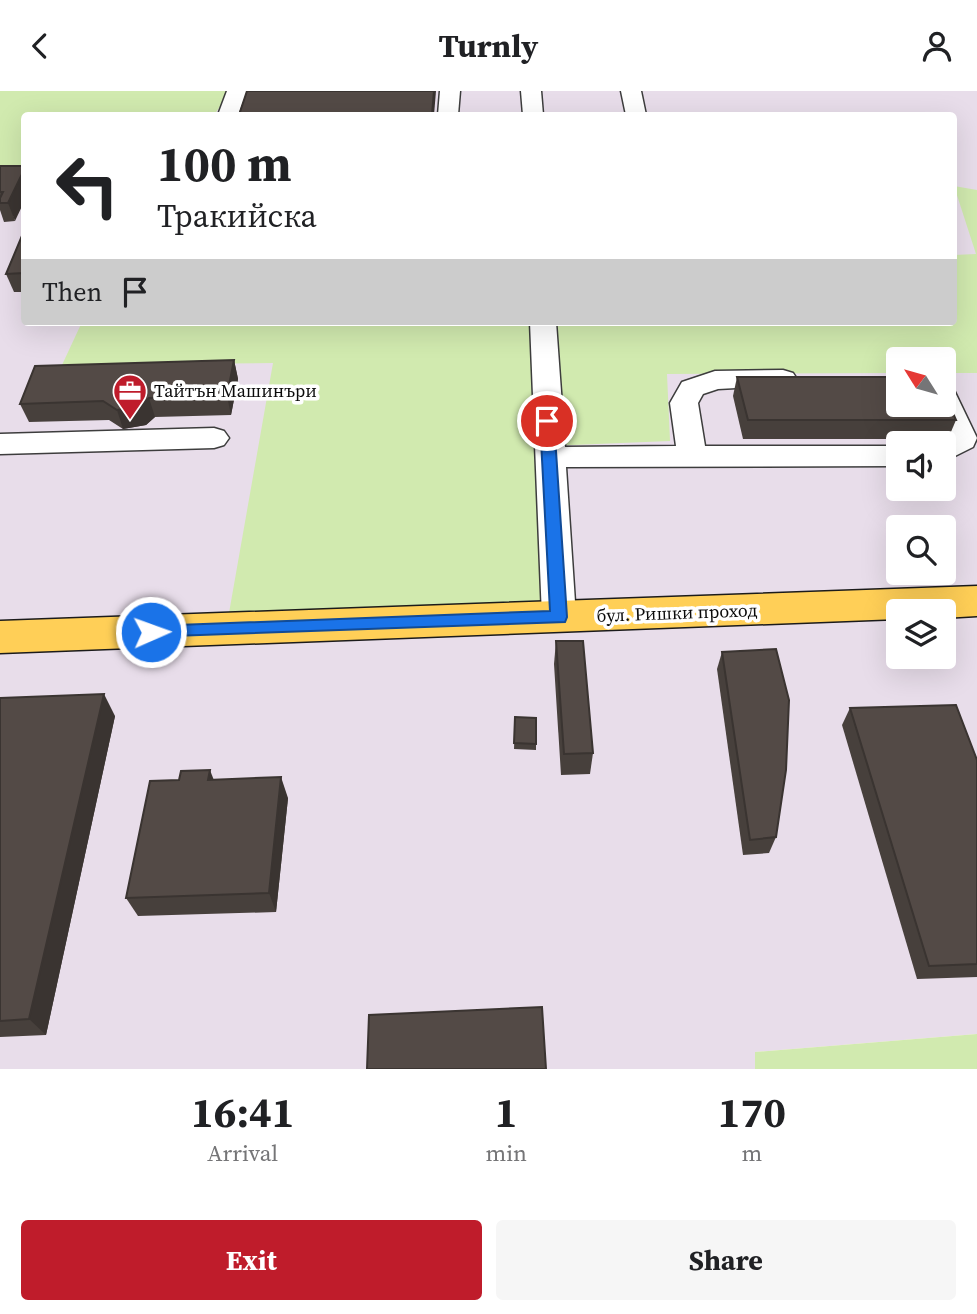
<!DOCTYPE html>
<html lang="en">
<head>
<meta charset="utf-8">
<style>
	:root { --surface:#fff; --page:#f6f6f6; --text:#202124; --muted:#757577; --accent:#bf1c2b }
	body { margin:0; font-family:"Source Serif 4",serif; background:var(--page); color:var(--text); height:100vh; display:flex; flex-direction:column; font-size:26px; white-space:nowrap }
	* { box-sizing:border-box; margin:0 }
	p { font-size:23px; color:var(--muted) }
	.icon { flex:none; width:38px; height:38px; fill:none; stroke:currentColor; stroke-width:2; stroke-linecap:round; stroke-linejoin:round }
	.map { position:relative; height:978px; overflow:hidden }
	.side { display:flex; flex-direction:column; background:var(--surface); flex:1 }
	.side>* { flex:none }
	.top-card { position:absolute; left:21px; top:21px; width:936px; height:214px; border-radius:7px; box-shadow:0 7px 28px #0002; background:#fff; color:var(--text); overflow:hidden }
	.needle { width:46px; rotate:307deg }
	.buttons { position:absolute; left:886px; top:256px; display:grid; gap:14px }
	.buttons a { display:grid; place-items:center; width:70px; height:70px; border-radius:7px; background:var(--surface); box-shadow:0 7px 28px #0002; font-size:35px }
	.pin { position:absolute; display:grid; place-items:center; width:60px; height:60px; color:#fff; margin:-30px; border:4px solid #fff; border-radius:50%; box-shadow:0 2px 7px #0007 }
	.me { position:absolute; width:77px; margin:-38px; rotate:88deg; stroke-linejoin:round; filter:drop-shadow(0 0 5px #0008) }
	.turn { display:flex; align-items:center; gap:24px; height:147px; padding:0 21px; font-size:32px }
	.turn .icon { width:91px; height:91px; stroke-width:2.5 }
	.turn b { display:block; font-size:49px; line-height:60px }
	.then { display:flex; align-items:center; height:66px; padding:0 21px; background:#0003; gap:14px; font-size:26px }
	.eta { display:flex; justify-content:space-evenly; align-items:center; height:119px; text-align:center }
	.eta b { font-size:42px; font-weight:700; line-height:49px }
	.button { display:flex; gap:14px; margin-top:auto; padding:14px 21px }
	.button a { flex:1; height:80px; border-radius:7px; background:var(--accent); color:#fff; font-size:28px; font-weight:700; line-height:80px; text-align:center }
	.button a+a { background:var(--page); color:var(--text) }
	header { display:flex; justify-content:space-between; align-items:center; height:91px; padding:0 21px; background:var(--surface); font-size:32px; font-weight:700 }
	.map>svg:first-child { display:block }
</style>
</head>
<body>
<header><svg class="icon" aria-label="back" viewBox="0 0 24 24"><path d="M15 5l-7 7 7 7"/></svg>Turnly<svg class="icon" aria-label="person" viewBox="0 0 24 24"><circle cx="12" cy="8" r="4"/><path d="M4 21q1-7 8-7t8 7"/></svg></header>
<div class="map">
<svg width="977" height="978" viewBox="0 0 977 978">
	<rect width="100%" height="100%" fill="#fff9e7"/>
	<path fill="#e8ddea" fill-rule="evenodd" d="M0 0H977V943L755 961V978H0ZM24 24H954V231H24ZM898 268H943V313H898ZM898 352H943V397H898ZM898 436H943V481H898ZM898 520H943V565H898Z"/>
	<g fill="#d1eaaf">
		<path d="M0 0H231L214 24H24V86L0 85Z"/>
		<path d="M954 95 977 99V282H943V268H898V282L667 283 670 350 548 355 559 526 226 539 273 272 62 274 82 231H954V164L976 163Z"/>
		<path d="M977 943V978H755V961Z"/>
	</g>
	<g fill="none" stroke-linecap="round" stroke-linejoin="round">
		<g stroke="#3d3d3d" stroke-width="3">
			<g id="minor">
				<path d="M227 0H247L238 24H218Z"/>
				<path d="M440 0H460L458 24H438Z"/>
				<path d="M521 0H541L543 24H523Z"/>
				<path d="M621 0H641L646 24H626Z"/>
				<path d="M530 231H556L565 356 676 355 670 312 682 291 715 280 783 279 793 282 797 288 793 294 718 298 703 303 698 312 705 355H898V375L566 376 576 526 571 536 559 540 547 536 542 526Z"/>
				<path d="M943 295 953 297 977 347 973 356 943 371V352H936L947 345 933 313H943Z"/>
				<path d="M214 337 224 340 229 347 224 354 214 357 0 363V343Z"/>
			</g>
		</g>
		<g stroke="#1b1b1b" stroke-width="3">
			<path id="major" d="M977 495V525L943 527V520H898V528L0 562V530Z"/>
		</g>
		<use href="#minor" fill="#fff" fill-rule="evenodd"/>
		<use href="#major" fill="#ffcf57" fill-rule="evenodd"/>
	</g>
	<g fill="#47403c">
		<path d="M0 75 15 130 4 131 0 119Z"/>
		<path d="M24 140V201H14L6 183Z"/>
		<path d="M234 269 238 288 231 324 155 326 146 334 123 338 109 329 29 331 20 313Z"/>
		<path d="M737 286 956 329 948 348H743L733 305Z"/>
		<path d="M556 550 593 662 590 683 561 684 554 573Z"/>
		<path d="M722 561 776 746 769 762 743 764 717 578Z"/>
		<path d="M0 607 115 625 46 944 0 946Z"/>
		<path d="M850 617 977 669V886L917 888 842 634Z"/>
		<path d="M515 626 536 627V659L514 658Z"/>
		<path d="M214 688 288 707 276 821 138 825 126 807Z"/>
	</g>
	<g fill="#3a3431">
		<path d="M434 0H436L434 24H432Z"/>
		<path d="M24 79V111L15 130 8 112Z"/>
		<path d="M234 269 238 288 231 324 227 305Z"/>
		<path d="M149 307 155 326 146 334 123 338 117 319Z"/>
		<path d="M104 603 115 625 46 944 29 928Z"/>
		<path d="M210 679 218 700 208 689Z"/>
		<path d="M281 686 288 707 276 821 269 802Z"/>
	</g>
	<g fill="#534a46" stroke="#3a3431" stroke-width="2">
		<path d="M247 0H434L432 24H239Z"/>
		<path d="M0 75H24V79L8 112H0V107L3 101H0Z"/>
		<path d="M24 140V182L6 183Z"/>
		<path d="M234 269 227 305 149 307 140 315 117 319 103 310 20 313 35 275Z"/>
		<path d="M737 286H898V313H943V299L956 329H748Z"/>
		<path d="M556 550H583L593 662 564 663Z"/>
		<path d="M776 558 789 609 786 679 776 746 750 749 722 561Z"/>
		<path d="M104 603 29 928 0 930V607Z"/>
		<path d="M956 614 977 669V873L929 875 850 617Z"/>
		<path d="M515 626 536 627V653L514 652Z"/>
		<path d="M210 679 208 689 281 686 269 802 126 807 150 690 179 689 181 680Z"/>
		<path d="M542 916 546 978H367L369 924Z"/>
	</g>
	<path fill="#1a73e8" stroke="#114b97" stroke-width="2" d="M547 325 554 330 567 526 565 531 145 546V537L151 535 550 520 540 330Z"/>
	<defs>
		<g id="office-pin" transform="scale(1.75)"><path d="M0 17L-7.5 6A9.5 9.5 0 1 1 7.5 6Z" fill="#bf1c2b" stroke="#fff"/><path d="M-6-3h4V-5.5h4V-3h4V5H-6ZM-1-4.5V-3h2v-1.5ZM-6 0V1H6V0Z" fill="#fff"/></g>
	</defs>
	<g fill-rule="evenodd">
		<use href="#office-pin" x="130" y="300"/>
	</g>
	<g text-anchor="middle" stroke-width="7" stroke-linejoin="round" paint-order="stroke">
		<g font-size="18" fill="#0a0a0a" stroke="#fff" text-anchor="start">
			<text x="154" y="306">Тайтън Машинъри</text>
		</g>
		<g font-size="18" fill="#0a0a0a" stroke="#fff">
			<text transform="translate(677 522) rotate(-2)" y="6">бул. Ришки проход</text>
		</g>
	</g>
</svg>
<div class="buttons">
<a><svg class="needle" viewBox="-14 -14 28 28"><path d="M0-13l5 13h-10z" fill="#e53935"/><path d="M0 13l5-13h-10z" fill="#757577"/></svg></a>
<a><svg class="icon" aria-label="sound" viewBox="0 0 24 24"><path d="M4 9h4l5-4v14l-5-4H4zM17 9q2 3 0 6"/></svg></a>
<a><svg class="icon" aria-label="search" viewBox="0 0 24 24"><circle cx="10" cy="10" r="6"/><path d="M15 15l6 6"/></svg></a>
<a><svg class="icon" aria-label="layers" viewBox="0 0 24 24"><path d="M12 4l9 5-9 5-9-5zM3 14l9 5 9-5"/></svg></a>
</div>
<div class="pin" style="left:547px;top:330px;background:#d93025"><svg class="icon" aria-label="arrive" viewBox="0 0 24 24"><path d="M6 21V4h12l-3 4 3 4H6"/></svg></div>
<svg class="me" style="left:151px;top:541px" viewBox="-20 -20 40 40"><circle r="17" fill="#1a73e8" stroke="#fff" stroke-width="3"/><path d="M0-11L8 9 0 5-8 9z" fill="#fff"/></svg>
<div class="top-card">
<div class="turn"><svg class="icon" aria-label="left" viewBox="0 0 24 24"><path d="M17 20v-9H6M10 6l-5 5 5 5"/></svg><div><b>100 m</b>Тракийска</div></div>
<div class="then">Then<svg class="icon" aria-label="arrive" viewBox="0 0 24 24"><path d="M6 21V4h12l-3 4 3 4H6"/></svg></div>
</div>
</div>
<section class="side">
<div class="eta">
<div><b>16:41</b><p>Arrival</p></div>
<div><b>1</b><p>min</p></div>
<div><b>170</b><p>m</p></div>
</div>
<div class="button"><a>Exit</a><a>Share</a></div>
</section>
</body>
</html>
